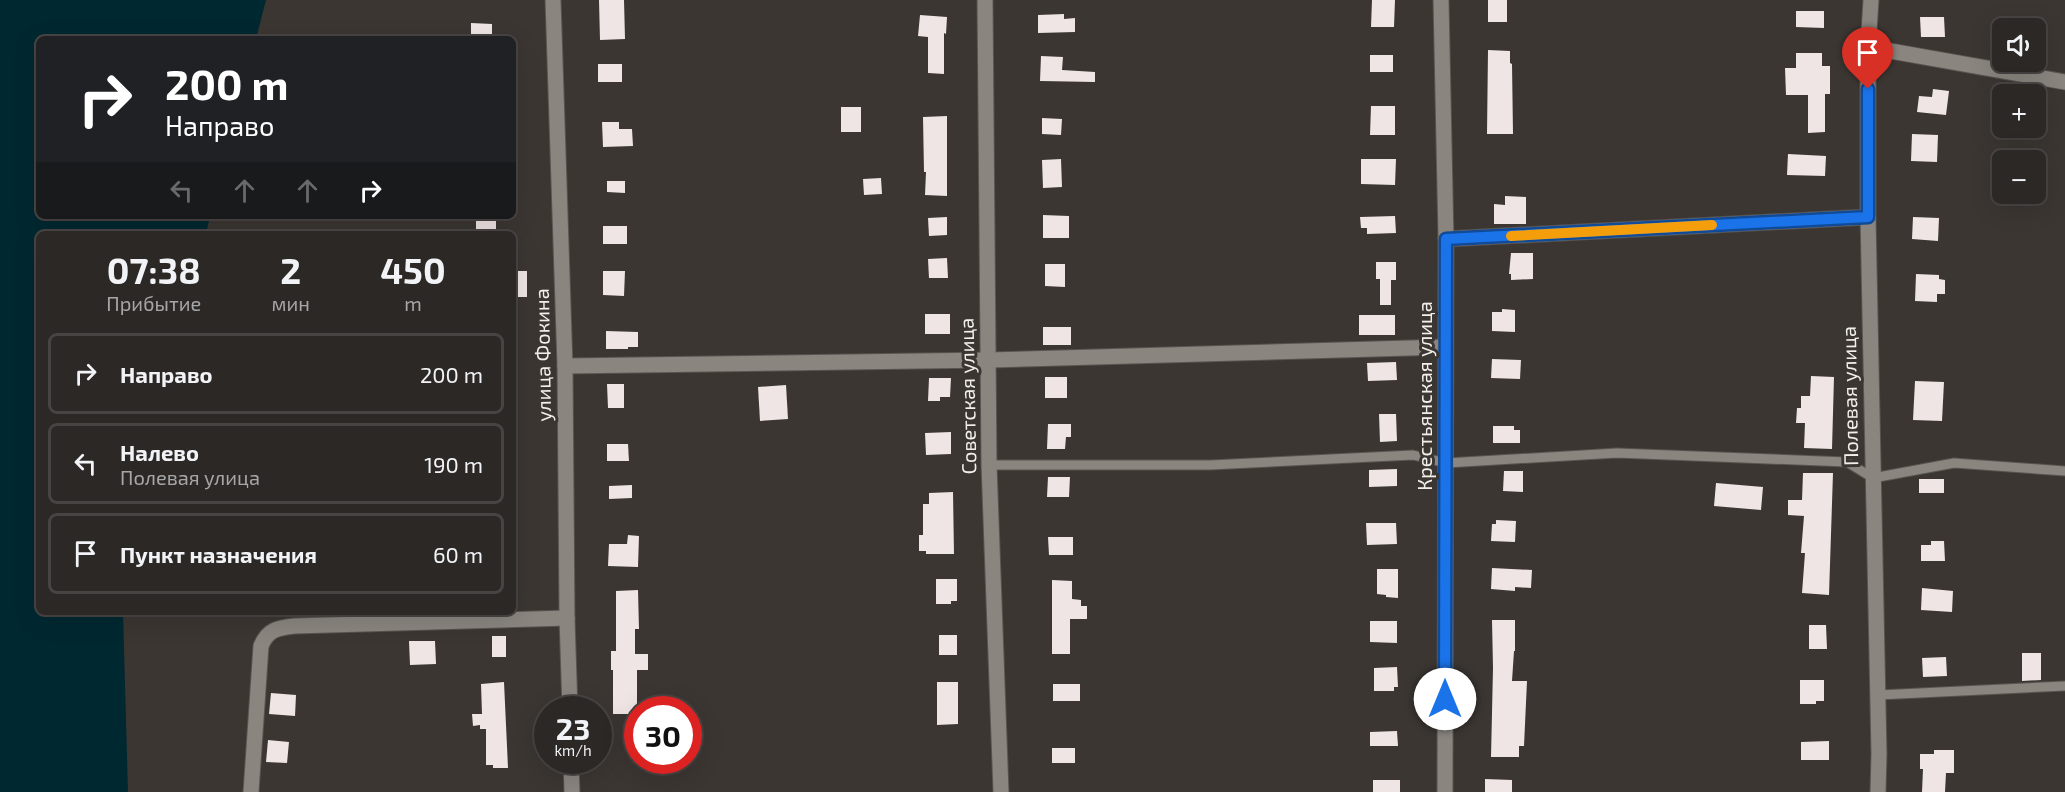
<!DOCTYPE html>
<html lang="ru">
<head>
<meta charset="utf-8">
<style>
	:root { --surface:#2c2826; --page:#34302e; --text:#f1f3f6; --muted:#a6a6a7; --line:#484443 }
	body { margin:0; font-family:"Exo 2",sans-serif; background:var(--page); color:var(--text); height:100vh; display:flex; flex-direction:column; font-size:22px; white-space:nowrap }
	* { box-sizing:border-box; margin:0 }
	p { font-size:20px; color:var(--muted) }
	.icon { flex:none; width:33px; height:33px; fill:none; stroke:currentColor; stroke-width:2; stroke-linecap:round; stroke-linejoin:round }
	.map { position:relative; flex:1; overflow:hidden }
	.details { position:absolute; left:36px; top:231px; width:480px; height:384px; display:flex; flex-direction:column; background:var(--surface); border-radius:9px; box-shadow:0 6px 24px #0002,0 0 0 2px var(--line) }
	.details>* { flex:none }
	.hud { position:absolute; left:36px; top:36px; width:480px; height:183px; border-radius:9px; box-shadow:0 6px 24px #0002,0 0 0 2px var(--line); background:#202124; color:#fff; overflow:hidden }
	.buttons { position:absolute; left:1992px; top:18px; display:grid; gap:12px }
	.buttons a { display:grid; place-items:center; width:54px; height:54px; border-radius:9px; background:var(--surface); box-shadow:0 6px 24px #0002,0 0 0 2px var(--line); font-size:30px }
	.speed { position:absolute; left:534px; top:696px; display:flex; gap:12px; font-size:30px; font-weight:700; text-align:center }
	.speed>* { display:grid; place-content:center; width:78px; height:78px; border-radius:50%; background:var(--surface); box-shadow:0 6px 24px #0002,0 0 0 2px var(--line); line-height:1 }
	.speed small { font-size:15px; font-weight:400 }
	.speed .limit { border:9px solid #d22; background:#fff; color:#111 }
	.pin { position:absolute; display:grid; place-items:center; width:51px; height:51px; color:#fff; margin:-62px -26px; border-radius:50% 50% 50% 0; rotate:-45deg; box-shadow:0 0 6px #0007 }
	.pin .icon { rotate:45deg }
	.me { position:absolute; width:66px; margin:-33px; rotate:0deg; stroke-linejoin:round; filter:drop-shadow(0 0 4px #0008) }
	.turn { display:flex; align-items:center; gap:21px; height:126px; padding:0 30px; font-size:27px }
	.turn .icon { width:78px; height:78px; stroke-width:2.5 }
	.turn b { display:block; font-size:42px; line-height:51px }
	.lanes { display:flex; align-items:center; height:57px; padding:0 30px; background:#0003; justify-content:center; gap:30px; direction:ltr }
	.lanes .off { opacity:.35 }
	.eta { display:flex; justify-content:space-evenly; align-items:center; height:102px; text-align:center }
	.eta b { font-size:36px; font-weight:700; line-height:42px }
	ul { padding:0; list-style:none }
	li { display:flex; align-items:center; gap:18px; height:81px; margin:0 12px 9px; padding:0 18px; border:3px solid var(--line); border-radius:9px }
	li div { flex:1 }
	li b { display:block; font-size:22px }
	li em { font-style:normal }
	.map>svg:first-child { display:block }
</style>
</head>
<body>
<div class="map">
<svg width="2065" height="792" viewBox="0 0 2065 792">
	<rect width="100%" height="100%" fill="#3b3632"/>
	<path fill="#002831" d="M0 0H266L256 39H39V216H210L206 234H39V612H123L128 792H0Z"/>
	<g fill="#efe5e4">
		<path d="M599 0H624L625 39 600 40Z"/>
		<path d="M1372 0H1395L1394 27H1371Z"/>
		<rect x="1488" y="0" width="19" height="22"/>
		<path d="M1796 11H1824V28L1796 27Z"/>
		<path d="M1064 14V19L1075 18V32L1038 33V15Z"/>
		<path d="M920 15 947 17 946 34 944 33V74L928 73V37L918 36Z"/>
		<path d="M1920 17H1944L1945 37H1921Z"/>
		<path d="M471 23 492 24V39H471Z"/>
		<path d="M1488 50 1510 51V63L1512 64 1513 134H1487Z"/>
		<path d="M1796 53H1822V66H1830V94H1825V132L1808 133V95H1786L1785 68H1796Z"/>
		<rect x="1370" y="55" width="23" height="17"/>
		<path d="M1041 56 1063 57 1062 70 1095 72V82L1040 81Z"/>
		<rect x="598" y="64" width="24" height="18"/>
		<path d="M1933 89 1949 91 1946 115 1917 112 1919 96 1932 97Z"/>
		<path d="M1371 106H1395V135H1370Z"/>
		<rect x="841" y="107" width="20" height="25"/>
		<path d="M947 116V196L925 195 926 172H924L923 117Z"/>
		<path d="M1042 118 1062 119 1061 135 1042 134Z"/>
		<path d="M602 122H619V129H632L633 146 603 147Z"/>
		<path d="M1912 134 1938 135 1937 162 1911 161Z"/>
		<path d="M1788 154 1826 156 1825 176 1787 175Z"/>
		<path d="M1061 159 1062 187 1043 188 1042 160Z"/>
		<path d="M1361 159H1396L1395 185 1361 184Z"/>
		<path d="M881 178 882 194 864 195 863 179Z"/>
		<path d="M607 181H625V193L607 192Z"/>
		<path d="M1505 196 1526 197V224H1494V204L1505 205Z"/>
		<path d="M1043 215 1069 216V238H1043Z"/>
		<rect x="476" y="216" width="20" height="18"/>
		<path d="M1395 216 1396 233 1367 234V228H1361L1360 217Z"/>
		<path d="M947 217V235L929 236 928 218Z"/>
		<path d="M1913 217 1939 218 1938 241 1912 239Z"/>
		<rect x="603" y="226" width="24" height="18"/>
		<path d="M1511 253H1533V279L1511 280V274H1509Z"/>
		<path d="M947 258 948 278H929L928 259Z"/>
		<path d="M1376 262H1396V280H1391V305H1380V279H1376Z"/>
		<path d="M1045 264H1065V287L1045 286Z"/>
		<rect x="513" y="271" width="14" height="26"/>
		<path d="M603 271H625L624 296 603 295Z"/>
		<path d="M1916 274 1939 275V279L1945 280V294H1937V302L1915 301Z"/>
		<path d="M1502 309 1515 310V332L1492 331V312H1502Z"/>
		<rect x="925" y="314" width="25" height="20"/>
		<rect x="1359" y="315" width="36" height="20"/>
		<rect x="1043" y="327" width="28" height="18"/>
		<path d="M606 331 638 332V347H628V349H606Z"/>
		<path d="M1492 359 1521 360 1520 379 1491 378Z"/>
		<path d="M1396 362 1397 380 1368 381 1367 363Z"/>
		<path d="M1811 376 1834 377 1832 449 1804 448 1805 423H1796L1797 408H1801V396H1810Z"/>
		<rect x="1045" y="377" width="22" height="21"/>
		<path d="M929 378H951L950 397H940V401H928Z"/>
		<path d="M1915 381 1944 382 1942 421 1913 420Z"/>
		<path d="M607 384H624V408H608Z"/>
		<path d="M786 385 788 419 760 421 758 387Z"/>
		<path d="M1379 414H1396L1397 441 1380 442Z"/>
		<path d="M1048 424H1071V437H1066L1065 449H1047Z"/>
		<path d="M1493 426H1514V430H1520V443H1493Z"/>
		<path d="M951 432V454L926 455 925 433Z"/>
		<path d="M607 444H628L629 461H607Z"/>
		<path d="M1397 469V486L1369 487V470Z"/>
		<path d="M1504 471H1523V492L1503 491Z"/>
		<path d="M1803 473H1833L1829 595 1802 593 1805 553H1801L1804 516 1788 515V500H1802Z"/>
		<path d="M1048 477H1070L1069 497H1047Z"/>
		<rect x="1919" y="479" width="25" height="14"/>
		<path d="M1716 483 1763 487 1761 510 1714 506Z"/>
		<path d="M632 485V498L609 499V486Z"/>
		<path d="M953 492 954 554H926V551H919V535H923V504H929V493Z"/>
		<path d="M1496 520 1516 521 1515 542 1491 541 1492 524H1496Z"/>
		<path d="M1366 523H1396L1397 544 1367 545Z"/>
		<path d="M628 535 639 536 638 567 608 566 609 544H627Z"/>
		<path d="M1048 537H1073V555H1049Z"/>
		<path d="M1931 541H1944L1945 561H1921V545H1931Z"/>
		<path d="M1492 568 1532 570 1531 588 1515 587V591L1491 589Z"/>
		<path d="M1377 569H1398V598L1386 597V595L1377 594Z"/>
		<path d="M936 579H957V601H951V604H936Z"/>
		<path d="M1052 580 1072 581V599L1081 600V606H1087V619H1070V654H1052Z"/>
		<path d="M1922 588 1953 591 1952 612 1921 610Z"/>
		<path d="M638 590 639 629H635V654H648V670H637V714H613V670H611V651H616V591Z"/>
		<path d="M1492 620H1515V651H1514L1512 681H1527L1524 746H1519V757H1491L1493 668Z"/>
		<path d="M1370 621H1397V643L1370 642Z"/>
		<path d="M1809 625H1826L1827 649H1809Z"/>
		<rect x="939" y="635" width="18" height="20"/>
		<rect x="492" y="636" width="14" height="21"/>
		<path d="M409 641H435L436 664 410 665Z"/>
		<path d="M2022 653H2041V680L2022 681Z"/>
		<path d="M1946 657 1947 676 1923 677 1922 658Z"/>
		<path d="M1397 667 1398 687H1394V691H1374V668Z"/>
		<path d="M1800 680H1824V701H1816V704H1800Z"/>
		<path d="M504 682 508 768H493V765H486V729H480V725L473 726 472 714H482L481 684Z"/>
		<path d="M937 682H958V724L937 725Z"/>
		<rect x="1053" y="684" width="27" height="17"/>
		<path d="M271 693 296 695 295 716 269 714Z"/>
		<path d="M1397 731 1398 746H1370V732Z"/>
		<path d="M268 740 289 742 287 763 266 762Z"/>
		<path d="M1829 741V760H1801V742Z"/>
		<rect x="1052" y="748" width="23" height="15"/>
		<path d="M1934 750H1954V773H1946L1945 792H1922L1923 769H1920V754H1934Z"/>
		<path d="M1485 779 1512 780V792H1485Z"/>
		<rect x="1373" y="780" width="27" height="12"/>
	</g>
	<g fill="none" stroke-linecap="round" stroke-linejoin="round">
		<g stroke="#585450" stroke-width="11">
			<g id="service">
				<path d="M989 465H1210L1413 455 1446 463 1617 453 1847 462 1873 478 1954 463 2065 471"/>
				<path d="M1878 695 2065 686"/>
			</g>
		</g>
		<g stroke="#585450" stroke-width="17">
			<g id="minor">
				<path d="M553 0 565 366 567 618 570 710"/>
				<path d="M985 0 989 465 1001 792"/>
				<path d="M1441 0 1446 239 1445 792"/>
				<path d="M1871 0 1868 47V217L1879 754 1878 792"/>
				<path d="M1868 47 2065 82"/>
				<path d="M1446 239 1868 217"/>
				<path d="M565 366 989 360 1445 347"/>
				<path d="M571 760 572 792"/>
				<path d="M251 792 261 646C268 629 278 628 295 626L567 618"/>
			</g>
		</g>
		<use href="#service" stroke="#8a857f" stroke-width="9"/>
		<use href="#minor" stroke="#8a857f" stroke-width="15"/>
	</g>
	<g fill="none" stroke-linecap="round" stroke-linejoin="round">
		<g stroke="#114b97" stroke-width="15">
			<path id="route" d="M1445 699 1446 239 1868 217V89"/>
		</g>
		<use href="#route" stroke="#1a73e8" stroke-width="10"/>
		<path stroke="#f59e0b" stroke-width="10" d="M1511 236 1712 225"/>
	</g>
	<g text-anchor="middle" stroke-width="6" stroke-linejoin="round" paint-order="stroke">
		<g font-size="20" fill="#f1eeeb" stroke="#3b3632">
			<text transform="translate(543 355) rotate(-91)" y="7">улица Фокина</text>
			<text transform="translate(968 396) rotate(-91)" y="7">Советская улица</text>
			<text transform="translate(1425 396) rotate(-90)" y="7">Крестьянская улица</text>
			<text transform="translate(1850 396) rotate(-91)" y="7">Полевая улица</text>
		</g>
	</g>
</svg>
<div class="buttons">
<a><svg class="icon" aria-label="sound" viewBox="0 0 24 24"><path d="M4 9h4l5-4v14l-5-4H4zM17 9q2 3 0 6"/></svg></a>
<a>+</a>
<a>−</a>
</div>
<div class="speed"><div>23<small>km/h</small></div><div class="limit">30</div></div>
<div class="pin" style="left:1868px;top:89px;background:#d93025"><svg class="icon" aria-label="arrive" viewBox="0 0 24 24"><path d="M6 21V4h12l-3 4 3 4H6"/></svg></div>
<svg class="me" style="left:1445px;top:699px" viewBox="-20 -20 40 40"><circle r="19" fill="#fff"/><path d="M0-13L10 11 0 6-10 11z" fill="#1a73e8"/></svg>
<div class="hud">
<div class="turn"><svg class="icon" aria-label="right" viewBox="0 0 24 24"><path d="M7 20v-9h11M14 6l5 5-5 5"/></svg><div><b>200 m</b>Направо</div></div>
<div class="lanes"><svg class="icon off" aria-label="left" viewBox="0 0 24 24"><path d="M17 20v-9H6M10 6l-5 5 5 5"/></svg><svg class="icon off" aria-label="ahead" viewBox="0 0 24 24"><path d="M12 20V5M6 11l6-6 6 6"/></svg><svg class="icon off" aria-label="ahead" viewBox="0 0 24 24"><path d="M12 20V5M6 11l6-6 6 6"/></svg><svg class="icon" aria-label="right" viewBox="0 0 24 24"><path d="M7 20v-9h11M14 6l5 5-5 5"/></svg></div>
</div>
<section class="details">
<div class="eta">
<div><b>07:38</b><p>Прибытие</p></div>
<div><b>2</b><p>мин</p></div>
<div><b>450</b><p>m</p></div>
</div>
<ul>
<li><svg class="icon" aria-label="right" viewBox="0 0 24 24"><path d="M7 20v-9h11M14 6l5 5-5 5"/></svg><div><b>Направо</b></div><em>200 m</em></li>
<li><svg class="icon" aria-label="left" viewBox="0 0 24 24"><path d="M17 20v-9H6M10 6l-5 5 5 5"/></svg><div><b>Налево</b><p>Полевая улица</p></div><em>190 m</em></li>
<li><svg class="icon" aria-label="arrive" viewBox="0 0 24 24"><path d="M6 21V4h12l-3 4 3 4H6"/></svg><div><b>Пункт назначения</b></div><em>60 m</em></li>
</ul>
</section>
</div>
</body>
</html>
